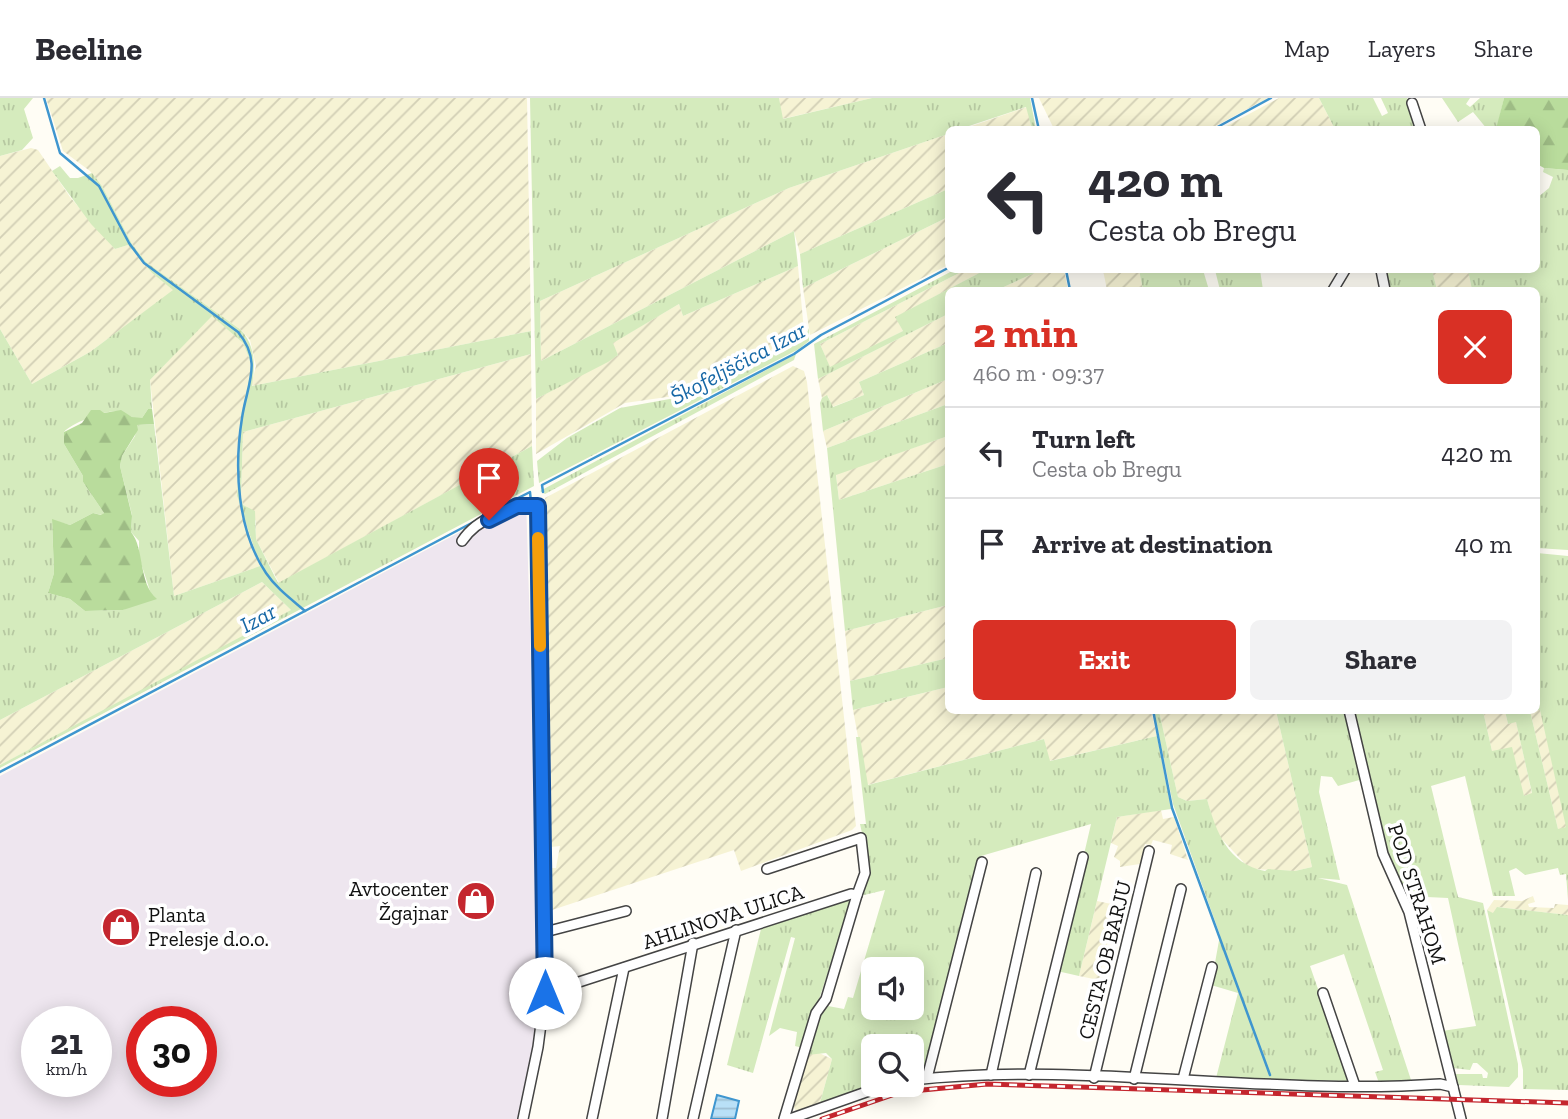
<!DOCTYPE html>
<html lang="en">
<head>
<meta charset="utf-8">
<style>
	:root { --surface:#fff; --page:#f2f2f3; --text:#2b2b33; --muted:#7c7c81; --line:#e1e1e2; --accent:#d93025 }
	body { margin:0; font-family:"Zilla Slab",serif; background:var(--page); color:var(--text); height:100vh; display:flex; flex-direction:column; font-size:26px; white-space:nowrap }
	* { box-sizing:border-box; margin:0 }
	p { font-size:23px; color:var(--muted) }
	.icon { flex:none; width:38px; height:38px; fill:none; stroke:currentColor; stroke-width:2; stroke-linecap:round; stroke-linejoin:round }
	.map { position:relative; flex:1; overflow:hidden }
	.panel { position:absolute; left:945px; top:189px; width:595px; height:427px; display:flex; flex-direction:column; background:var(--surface); border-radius:10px; box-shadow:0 4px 18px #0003 }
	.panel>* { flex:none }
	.guide { position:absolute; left:945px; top:28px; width:595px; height:147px; border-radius:10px; box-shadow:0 4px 18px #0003; background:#fff; color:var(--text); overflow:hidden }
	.buttons { position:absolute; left:861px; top:859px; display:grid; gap:14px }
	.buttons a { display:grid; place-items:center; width:63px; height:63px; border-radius:10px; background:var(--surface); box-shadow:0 4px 18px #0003; font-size:35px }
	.speed { position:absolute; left:21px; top:908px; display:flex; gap:14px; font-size:35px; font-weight:700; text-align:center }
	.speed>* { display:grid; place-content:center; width:91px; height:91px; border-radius:50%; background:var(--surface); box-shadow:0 4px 18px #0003; line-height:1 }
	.speed small { font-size:18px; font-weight:400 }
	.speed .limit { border:10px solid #d22; background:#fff; color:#111 }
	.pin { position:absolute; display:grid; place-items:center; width:60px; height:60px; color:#fff; margin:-72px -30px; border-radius:50% 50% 50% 0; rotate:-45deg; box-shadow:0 0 7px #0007 }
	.pin .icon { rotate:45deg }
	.me { position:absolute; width:77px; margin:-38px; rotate:0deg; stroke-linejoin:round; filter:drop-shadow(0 0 5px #0008) }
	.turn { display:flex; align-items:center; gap:24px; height:147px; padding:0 28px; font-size:32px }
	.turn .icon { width:91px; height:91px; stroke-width:2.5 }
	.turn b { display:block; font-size:49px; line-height:60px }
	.round { display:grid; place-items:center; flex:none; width:74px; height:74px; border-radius:10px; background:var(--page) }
	.headline { display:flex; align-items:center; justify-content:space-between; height:119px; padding:0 28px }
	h1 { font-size:42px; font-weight:700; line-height:52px; color:var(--accent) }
	.primary-button { display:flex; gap:14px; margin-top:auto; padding:14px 28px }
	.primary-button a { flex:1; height:80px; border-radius:10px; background:var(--accent); color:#fff; font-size:28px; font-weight:700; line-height:80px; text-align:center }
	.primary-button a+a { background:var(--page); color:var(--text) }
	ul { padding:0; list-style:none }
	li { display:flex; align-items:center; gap:21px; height:91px; padding:0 28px; border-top:2px solid var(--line) }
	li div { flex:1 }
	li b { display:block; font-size:26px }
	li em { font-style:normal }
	header { display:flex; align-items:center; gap:42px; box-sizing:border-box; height:98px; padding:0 35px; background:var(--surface); border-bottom:2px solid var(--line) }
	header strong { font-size:33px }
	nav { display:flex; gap:38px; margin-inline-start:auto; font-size:24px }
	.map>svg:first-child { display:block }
</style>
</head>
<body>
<header>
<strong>Beeline</strong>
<nav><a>Map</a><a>Layers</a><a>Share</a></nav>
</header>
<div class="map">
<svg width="1568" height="1021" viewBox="0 0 1568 1021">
	<defs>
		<pattern id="farmland-furrows" width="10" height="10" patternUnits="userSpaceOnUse" patternTransform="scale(1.75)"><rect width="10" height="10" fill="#f6f3d4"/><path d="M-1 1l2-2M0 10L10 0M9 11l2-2" fill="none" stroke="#d2cfb5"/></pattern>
		<pattern id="grass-tufts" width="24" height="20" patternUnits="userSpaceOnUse" patternTransform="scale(1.75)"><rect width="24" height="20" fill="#d5ebbd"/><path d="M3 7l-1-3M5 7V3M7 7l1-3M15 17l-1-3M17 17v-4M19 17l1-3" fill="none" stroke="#b6c8a1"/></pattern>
		<pattern id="forest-firs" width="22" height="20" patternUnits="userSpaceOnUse" patternTransform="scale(1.75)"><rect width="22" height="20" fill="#b9dc9c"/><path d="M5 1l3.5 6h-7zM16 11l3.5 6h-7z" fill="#9ebc85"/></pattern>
		<pattern id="water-rules" width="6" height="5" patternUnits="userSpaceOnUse" patternTransform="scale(1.75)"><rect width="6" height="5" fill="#b9e0f7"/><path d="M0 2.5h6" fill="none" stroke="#9ebfd3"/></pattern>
	</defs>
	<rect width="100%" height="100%" fill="#fffdf5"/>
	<path fill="#eee6ef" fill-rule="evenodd" d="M526 399 541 897 537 934 519 1021H0V678ZM37 924H96V984H37ZM142 924H201V984H142Z"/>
	<g fill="url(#farmland-furrows)">
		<path d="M46 0H527L531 233 251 288 256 268 250 242 241 232 146 164 132 146 102 88 90 73 63 53Z"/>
		<path d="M779 0H872L782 21Z"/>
		<path d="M1039 0H1268L1208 32 1054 31Z"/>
		<path d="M1279 0H1319L1335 31 1219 32Z"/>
		<path d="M1027 9 1032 31 960 32Z"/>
		<path d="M948 36V91L800 156 794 133 541 263 540 203 789 90Z"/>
		<path d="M31 50 38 52 70 99 115 151 128 147 152 175 174 192 90 254 32 286 0 231V58Z"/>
		<path d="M948 119V167L810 237 803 190Z"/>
		<path d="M798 168 804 233 796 242 681 297 625 305 536 356V301L618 257 612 245 679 206 683 218Z"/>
		<path d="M965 172H985L896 219 903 233 830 270 820 246Z"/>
		<path d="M1041 172H1064L1068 192H997Z"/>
		<path d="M1103 172H1139L1143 192H1107Z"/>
		<path d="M1432 172H1468L1472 192H1437Z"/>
		<path d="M948 216V245L859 284 864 297 832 309 828 298 822 300 818 281Z"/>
		<path d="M212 217 243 245 252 267 241 317 237 398 260 468 174 498 150 282Z"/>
		<path d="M531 256 532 348 279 485 256 441V423L243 407 241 399 243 334Z"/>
		<path d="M793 268 804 273 807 284 856 728 852 732 741 773 734 752 552 812V770H556L560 748 551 749 545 400Z"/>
		<path d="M948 281V306L827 350 823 333Z"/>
		<path d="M948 338V366L839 402 836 376Z"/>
		<path d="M262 484 291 512 288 516 0 667V622Z"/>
		<path d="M948 507V560L850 583 845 533Z"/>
		<path d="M948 589V612L1151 613 1157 638 1049 663 1044 641 867 687 853 612Z"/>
		<path d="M1540 611 1567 721 1566 729 1561 731H1558L1530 613Z"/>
		<path d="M1159 613H1276L1312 769 1295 773 1250 771 1216 735 1207 701 1187 703 1178 699Z"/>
		<path d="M1483 613H1505L1508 626 1516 623 1532 696 1524 698 1492 653Z"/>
		<path d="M1161 712 1163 721 1174 719 1188 762 1170 756 1172 747 1153 742 1151 747 1145 746 1140 766 1120 769V763L1114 759 1118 748 1111 745 1117 719Z"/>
		<path d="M1533 798 1535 804 1528 806 1529 809 1554 810 1555 806 1568 807V802V817L1498 809 1493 816 1487 812 1494 802 1522 803Z"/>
		<path d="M1097 803 1116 807 1099 882 1079 878Z"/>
		<path d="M819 955 832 961 820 1005 796 1013 792 1006 807 957Z"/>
	</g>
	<g fill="url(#grass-tufts)" fill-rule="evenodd">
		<path d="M0 0H33L24 11 33 40 22 52 0 58Z"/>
		<path d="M530 0H779L783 21 872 0H1030L1036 31H1032L1026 9 960 31 948 32V36L789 90 540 203 541 263 794 133 798 168 683 218 679 206 613 245 618 257 608 264 536 301Z"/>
		<path d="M1319 0H1373L1382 18 1388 15 1381 0H1407L1418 31H1398L1396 28 1390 31H1335Z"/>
		<path d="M1442 0H1470L1466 6 1470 9 1480 0H1504L1497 30 1487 31 1473 14 1458 24Z"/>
		<path d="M60 68 70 80H78L92 75 102 88 132 146 146 164 241 232C256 249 255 267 252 288L531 233V256L243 334 241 399 243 407 255 413 256 441 278 485 532 348 534 388 0 670V667L291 512 262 484 0 622V231L32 286 90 254 173 192 152 175 128 147 115 151 91 126 52 73ZM212 218 243 245 252 267 241 317 237 398 260 468 174 498 154 326 137 327 135 338 122 358 120 368 132 417 131 434 139 443V459L151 496 123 512 85 513 70 501 48 495 54 475 52 422 70 427 93 415 102 417 104 415 83 384V378L64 346V334C72 325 109 310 121 314 129 316 132 322 142 320L148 311H152L150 282Z"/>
		<path d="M1544 70 1568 72V452L1537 450 1536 192H1472L1468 172H1536L1537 100 1549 90 1553 79 1543 74Z"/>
		<path d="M948 91V119L803 190 800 156Z"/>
		<path d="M954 172H965L820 246 830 269 903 233 895 219 985 172H1041L997 192H948V216L818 281 814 246Z"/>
		<path d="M1139 172H1203L1209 192H1143Z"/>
		<path d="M1215 172H1260L1263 192H1220Z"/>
		<path d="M1384 172H1432L1437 192H1388Z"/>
		<path d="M809 230V243L799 251 539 385 537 363 567 340 620 310 686 298 798 244 805 240Z"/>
		<path d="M948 245V281L823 333 820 305 822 300 827 297 833 309 864 297 859 284Z"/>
		<path d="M796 256 794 262 545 396 540 393Z"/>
		<path d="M948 306V338L836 377 839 402 948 366V507L845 533 827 350Z"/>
		<path d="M1537 455 1568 458V802L1566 776 1560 777 1558 770 1525 777 1516 770 1509 773 1515 798H1493L1465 678 1431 688 1458 799 1483 805 1518 966V979L1509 989 1459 987 1454 976H1482L1483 980H1487L1488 975 1477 965H1473L1470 972 1453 970 1442 933 1476 928 1448 800 1406 798 1391 771 1351 613H1483L1492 653 1512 649 1524 698 1532 695 1516 624 1508 626 1505 613H1530L1558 731 1566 729 1540 612H1537Z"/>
		<path d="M948 560V589L853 612 850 583Z"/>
		<path d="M1154 613H1159L1178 699 1187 703 1207 701C1216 734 1228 766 1265 773L1268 771 1295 773 1312 769 1276 613H1346L1363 681 1338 688 1332 679 1321 678 1319 694 1340 782 1318 780 1347 787 1412 985H1379L1375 974 1383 972 1344 856 1310 868 1350 983 1216 980 1238 895 1211 887 1220 837 1173 706Z"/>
		<path d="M1157 638 1171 711 1117 719 1079 878 1057 873 1091 726 981 758 924 977 912 978V948H873V987L820 1005 832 961 826 955 807 957 819 916 828 908 844 911 848 899 853 900 885 792 860 798 865 749 860 726H866L856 639H860L868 687 1044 641 1050 663ZM873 872H912V910H873Z"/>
		<path d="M850 799 852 801 803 950 795 948 797 934 780 930 769 938 795 840 791 839 753 975 727 967 761 831Z"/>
		<path d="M1497 809 1568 817V992L1523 991V972L1487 812 1493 815Z"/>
	</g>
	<g fill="url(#forest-firs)">
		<path d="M1504 0H1568V72L1544 70 1537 66 1536 32 1496 31Z"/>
		<path d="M148 311H152L154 326 137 327 138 332 122 358 120 368 132 418 131 434C145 451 138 485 157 501L123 512 85 513 70 501 48 495 54 475 52 421 70 427 93 415 101 417 104 415 83 384V378L64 346V334L82 325 91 312H100L104 315 121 312 132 319 142 320Z"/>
	</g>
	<path fill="url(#water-rules)" stroke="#3f96cf" stroke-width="2" d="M717 997 739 1003 735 1021H711Z"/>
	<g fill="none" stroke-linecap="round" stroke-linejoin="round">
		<g stroke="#3f96cf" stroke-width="2.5">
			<path d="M44 0 60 55 99 88 129 145 144 165 238 234C263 264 247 286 242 320 234 370 237 432 266 475 276 490 291 501 305 513"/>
			<path d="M1032 0 1039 32"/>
			<path d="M1212 32 1271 0"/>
			<path d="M1066 172 1070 192"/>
			<path d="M543 394 542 387 794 256 821 237 948 170"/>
			<path d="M543 404 550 787"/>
			<path d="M531 414 538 766"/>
			<path d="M489 415 530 394 531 404"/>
			<path d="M1153 612 1172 710 1270 977"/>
			<path d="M0 674 483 419"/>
		</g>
		<g stroke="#444" stroke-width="12">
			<g id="street">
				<path d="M1412 5 1421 32"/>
				<path d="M1381 172 1385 192"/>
				<path d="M1333 192 1345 172"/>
				<path d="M462 443C477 420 511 408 538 408L545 895 538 949 523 1021"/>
				<path d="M1349 612 1383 756 1409 814 1461 1021"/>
				<path d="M545 834 626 813"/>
				<path d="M545 895 851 796 857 797 865 775 861 740 767 771"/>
				<path d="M1323 895 1355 988"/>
				<path d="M991 977 1036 775"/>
				<path d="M1029 977 1083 759"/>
				<path d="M927 980 982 764"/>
				<path d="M1094 980 1149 753"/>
				<path d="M1134 981 1181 791"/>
				<path d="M1183 981 1212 869"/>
				<path d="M912 982C1085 963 1266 998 1440 986L1453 989"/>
				<path d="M592 1021 624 870"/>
				<path d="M662 1021 693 845"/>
				<path d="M693 1021 736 832"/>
				<path d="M784 1021 816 915 826 901 857 797"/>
				<path d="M790 1021 886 987"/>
			</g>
		</g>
		<use href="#street" stroke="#fff" stroke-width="9"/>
		<g stroke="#c4262e" stroke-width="5">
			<path id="rail" d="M822 1021 901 994 987 986 1568 1005"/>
		</g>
		<use href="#rail" stroke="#fff" stroke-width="2.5" stroke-dasharray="8" stroke-linecap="butt"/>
	</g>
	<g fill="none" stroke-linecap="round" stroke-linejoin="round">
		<g stroke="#114b97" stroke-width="18">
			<path id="route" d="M489 422 517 408H538L545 895"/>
		</g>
		<use href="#route" stroke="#1a73e8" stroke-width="12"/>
		<path stroke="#f59e0b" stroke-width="12" d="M538 440 540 548"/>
	</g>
	<defs>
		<g id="shop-disc" transform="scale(2.0125)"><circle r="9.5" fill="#c4262e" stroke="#fff"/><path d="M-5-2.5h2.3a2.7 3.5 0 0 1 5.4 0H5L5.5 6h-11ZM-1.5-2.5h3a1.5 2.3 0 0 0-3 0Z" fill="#fff"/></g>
	</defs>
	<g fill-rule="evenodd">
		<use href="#shop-disc" x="476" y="803"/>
		<use href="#shop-disc" x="121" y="829"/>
	</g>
	<g text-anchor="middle" stroke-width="7" stroke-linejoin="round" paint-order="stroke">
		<g font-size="21" fill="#111" stroke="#fff" text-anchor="end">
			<text x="449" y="798">Avtocenter<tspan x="449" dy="24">Žgajnar</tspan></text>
			<text x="148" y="824" text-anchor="start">Planta<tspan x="148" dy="24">Prelesje d.o.o.</tspan></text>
		</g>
		<g font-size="21" fill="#111" stroke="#fff">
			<text transform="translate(1417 796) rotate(72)" y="7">POD STRAHOM</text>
			<text transform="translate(723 819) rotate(-18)" y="7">AHLINOVA ULICA</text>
			<text transform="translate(1105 862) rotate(-76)" y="7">CESTA OB BARJU</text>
		</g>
		<g font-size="23" font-style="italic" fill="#1768a6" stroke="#fff">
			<text transform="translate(738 265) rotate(-28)" y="8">Škofeljščica Izar</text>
			<text transform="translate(258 520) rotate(-28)" y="8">Izar</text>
		</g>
	</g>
</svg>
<div class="buttons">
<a><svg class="icon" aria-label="sound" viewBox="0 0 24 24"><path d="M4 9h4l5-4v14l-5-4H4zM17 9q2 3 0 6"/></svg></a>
<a><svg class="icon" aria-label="search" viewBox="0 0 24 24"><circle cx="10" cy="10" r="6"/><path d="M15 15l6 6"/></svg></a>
</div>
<div class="speed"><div>21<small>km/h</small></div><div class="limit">30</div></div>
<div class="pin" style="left:489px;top:422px;background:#d93025"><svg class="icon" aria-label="arrive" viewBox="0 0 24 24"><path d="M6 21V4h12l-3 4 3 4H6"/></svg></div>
<svg class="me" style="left:545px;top:895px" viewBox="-20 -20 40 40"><circle r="19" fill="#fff"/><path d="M0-13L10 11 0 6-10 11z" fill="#1a73e8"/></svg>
<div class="guide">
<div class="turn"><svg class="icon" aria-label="left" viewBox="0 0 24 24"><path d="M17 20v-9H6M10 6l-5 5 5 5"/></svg><div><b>420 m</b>Cesta ob Bregu</div></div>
</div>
<section class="panel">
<div class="headline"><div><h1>2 min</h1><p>460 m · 09:37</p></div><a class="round" style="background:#d93025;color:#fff"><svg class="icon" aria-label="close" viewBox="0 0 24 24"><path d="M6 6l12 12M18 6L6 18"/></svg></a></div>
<ul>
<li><svg class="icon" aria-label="left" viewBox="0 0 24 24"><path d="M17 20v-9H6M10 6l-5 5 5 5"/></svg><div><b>Turn left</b><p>Cesta ob Bregu</p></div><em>420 m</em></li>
<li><svg class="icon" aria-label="arrive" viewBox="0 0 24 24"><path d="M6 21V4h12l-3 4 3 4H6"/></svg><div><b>Arrive at destination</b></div><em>40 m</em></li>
</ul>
<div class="primary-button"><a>Exit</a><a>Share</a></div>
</section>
</div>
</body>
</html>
